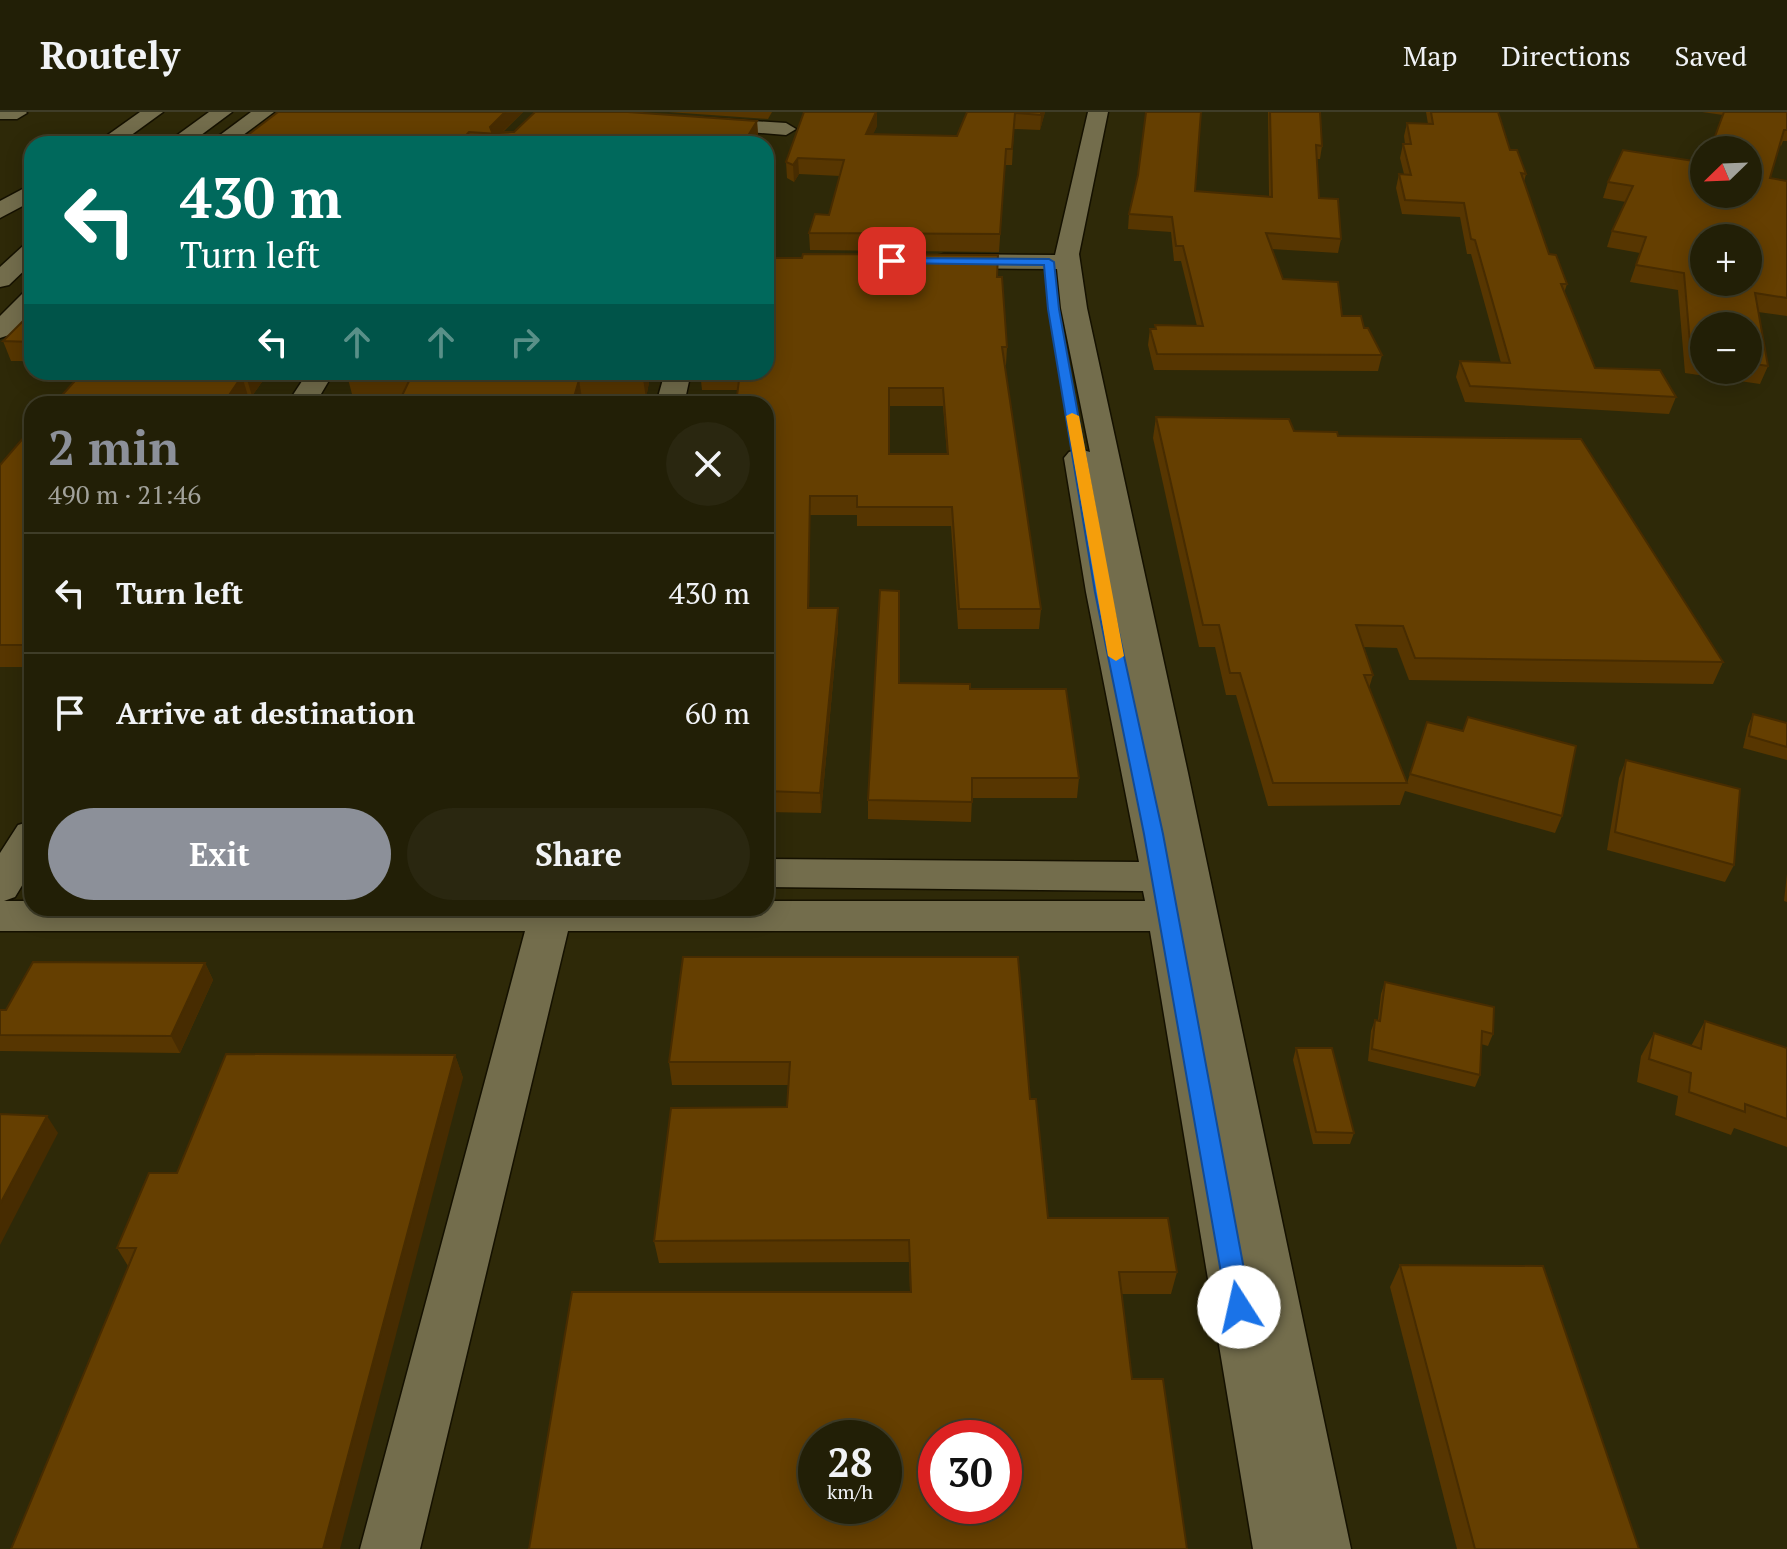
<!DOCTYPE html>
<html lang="en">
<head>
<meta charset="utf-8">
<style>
	:root { --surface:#221f06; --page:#2a2710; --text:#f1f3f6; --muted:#a2a29b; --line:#3f3d28; --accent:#8c9099 }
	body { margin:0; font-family:"PT Serif",serif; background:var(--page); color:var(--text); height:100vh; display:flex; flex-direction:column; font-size:30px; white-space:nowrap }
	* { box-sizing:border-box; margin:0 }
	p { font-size:26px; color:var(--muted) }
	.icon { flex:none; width:44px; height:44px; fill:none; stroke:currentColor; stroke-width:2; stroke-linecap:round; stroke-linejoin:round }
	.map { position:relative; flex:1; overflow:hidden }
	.details { position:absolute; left:24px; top:284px; width:750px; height:520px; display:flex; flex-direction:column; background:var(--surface); border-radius:24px; box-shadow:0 4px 20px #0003,0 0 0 2px var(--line) }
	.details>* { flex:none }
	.hud { position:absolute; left:24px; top:24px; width:750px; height:244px; border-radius:24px; box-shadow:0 4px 20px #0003,0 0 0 2px var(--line); background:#00695c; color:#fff; overflow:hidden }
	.needle { width:52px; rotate:247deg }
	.fabs { position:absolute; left:1690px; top:24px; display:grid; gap:16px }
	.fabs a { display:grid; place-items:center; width:72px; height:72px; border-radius:50%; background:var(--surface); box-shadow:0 4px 20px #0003,0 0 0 2px var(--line); font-size:40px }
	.speed { position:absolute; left:798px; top:1308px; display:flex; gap:16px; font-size:40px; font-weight:700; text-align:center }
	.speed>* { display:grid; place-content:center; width:104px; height:104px; border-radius:50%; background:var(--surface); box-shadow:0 4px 20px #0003,0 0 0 2px var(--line); line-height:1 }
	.speed small { font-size:20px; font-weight:400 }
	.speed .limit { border:12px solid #d22; background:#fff; color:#111 }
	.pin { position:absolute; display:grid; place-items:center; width:68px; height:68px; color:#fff; margin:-34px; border-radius:16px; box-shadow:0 4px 12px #0006 }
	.me { position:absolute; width:88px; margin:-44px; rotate:350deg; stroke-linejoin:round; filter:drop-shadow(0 0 6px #0008) }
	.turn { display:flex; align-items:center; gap:28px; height:168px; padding:0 24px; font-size:36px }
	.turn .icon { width:104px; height:104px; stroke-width:2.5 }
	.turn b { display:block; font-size:56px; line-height:68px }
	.lanes { display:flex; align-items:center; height:76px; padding:0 24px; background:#0003; justify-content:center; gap:40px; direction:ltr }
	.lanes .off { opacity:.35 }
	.round { display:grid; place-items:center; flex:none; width:84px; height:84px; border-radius:42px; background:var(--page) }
	.head { display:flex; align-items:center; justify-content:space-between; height:136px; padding:0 24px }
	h1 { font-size:48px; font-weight:700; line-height:60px; color:var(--accent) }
	.primary-button { display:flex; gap:16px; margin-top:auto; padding:16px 24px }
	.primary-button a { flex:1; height:92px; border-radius:48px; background:var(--accent); color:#fff; font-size:32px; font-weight:700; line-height:92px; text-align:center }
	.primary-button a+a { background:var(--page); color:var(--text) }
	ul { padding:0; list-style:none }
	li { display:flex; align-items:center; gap:24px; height:120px; padding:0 24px; border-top:2px solid var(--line) }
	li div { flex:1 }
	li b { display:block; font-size:30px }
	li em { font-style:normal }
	header { display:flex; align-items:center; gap:48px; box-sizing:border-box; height:112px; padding:0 40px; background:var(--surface); border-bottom:2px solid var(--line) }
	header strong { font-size:38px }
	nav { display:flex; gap:44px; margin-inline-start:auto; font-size:28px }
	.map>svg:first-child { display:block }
</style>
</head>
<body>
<header>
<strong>Routely</strong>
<nav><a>Map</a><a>Directions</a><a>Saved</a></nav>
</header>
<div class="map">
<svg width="1787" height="1437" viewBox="0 0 1787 1437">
	<rect width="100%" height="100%" fill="#2e2908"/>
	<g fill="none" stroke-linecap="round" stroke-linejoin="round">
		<g stroke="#151100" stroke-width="3">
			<g id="minor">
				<path d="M0 0H26L27 1 17 7H0Z"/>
				<path d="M140 0H163L119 32H95Z"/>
				<path d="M209 0H232L189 32H165Z"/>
				<path d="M251 0H274L231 32H208Z"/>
				<path d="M1088 0H1108L1079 142 1087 196 1188 661 1351 1437H1253L1150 819H568L420 1437H360L525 819H0V741L18 713 32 709V757L15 785 4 789H32V796H766V789H1145L1143 779 766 775V747L1139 750 1086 480 1064 346 1069 340 1079 337 1090 340 1061 196 1057 157 944 156 936 154 932 149 936 144 944 142 1055 143Z"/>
				<path d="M704 6 786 11 796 17 786 23 697 16 694 12Z"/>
				<path d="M32 72V89L0 106V89Z"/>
				<path d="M32 131V151L9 173 0 175V155L24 133Z"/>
				<path d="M32 179V200L9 223 0 226V204L23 181Z"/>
				<path d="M308 260H334L315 292H287Z"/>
				<path d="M665 260H691L684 292H656Z"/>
			</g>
		</g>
		<use href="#minor" fill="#736d4c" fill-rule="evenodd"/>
	</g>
	<g fill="#573601" fill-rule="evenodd">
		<path d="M278 0H523L503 20 757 9 758 24 753 32H236Z"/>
		<path d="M668 0H772L768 7Z"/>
		<path d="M967 0H1045L1040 18 1014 17 1012 53H1005L999 140 810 138 809 121 829 103 840 64 799 62 794 70 787 66 786 50 877 14 873 22 957 24Z"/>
		<path d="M1268 0H1320L1322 34 1320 47H1317L1319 86 1341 127 1338 141 1271 137 1283 167 1342 204 1364 216 1382 243 1378 259 1154 258 1148 233 1150 217H1155V213L1197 214 1181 149H1174L1171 120 1128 117 1129 102 1138 63 1195 79 1269 84Z"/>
		<path d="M1426 0H1498L1510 38 1526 62 1524 70 1549 142 1567 172 1564 181 1595 256 1676 285 1669 302 1465 290 1456 265 1460 249 1501 251 1471 142H1467L1460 105 1402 102 1396 76 1399 62H1404L1400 46 1403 32H1405L1404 24 1407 11 1428 12Z"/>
		<path d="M1702 0H1787V29H1783L1781 34 1780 33 1770 66 1787 69V204L1758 200 1768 254 1760 272 1685 261 1678 178 1630 170 1640 141 1607 135 1612 119 1626 90 1603 86 1608 70 1704 82 1723 3ZM1704 214H1748V258H1704Z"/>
		<path d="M997 165 1007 235 1006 253H1005L1041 497 1039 517H958L951 414H857V403H810L809 496H838V516L821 701 766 700V292L738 278H702L700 260ZM889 294H943L947 342H889Z"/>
		<path d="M32 200V249H11L3 229Z"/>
		<path d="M269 260 252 284H248L243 292H54Z"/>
		<path d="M352 260H651L646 286H582L580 292H398L401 286H353L348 267Z"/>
		<path d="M1156 305 1338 324 1723 550 1713 572 1409 568 1397 536 1363 535 1373 563 1369 576 1407 671 1427 610 1562 704 1555 721 1405 679 1400 693 1268 694 1236 583H1226L1215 535H1199L1153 326Z"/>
		<path d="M32 316V555H0V353Z"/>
		<path d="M899 571 970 577 1079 666 1077 686H972L971 710 868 707V688Z"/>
		<path d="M1753 602 1787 611V648L1743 636 1748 614Z"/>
		<path d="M1626 648 1734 753 1725 770 1607 738 1619 666Z"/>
		<path d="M1787 762V790L1784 789Z"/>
		<path d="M683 845 1030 987 1048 1106 1177 1160 1171 1182H1121L1132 1267 1187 1437 910 1180 909 1150 659 1151 654 1129 787 995 788 973H672L669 950Z"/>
		<path d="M205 851 213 868 180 941 0 939V898H6Z"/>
		<path d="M1385 870 1493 922 1488 934 1481 932 1480 963 1475 975 1368 949 1371 919 1375 908H1378L1381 882Z"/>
		<path d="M1705 909 1787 936V1035L1734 1016 1731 1023 1675 1003 1678 984 1637 970 1641 944 1654 921 1691 934Z"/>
		<path d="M1296 936 1354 1021 1350 1032H1313L1293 948Z"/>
		<path d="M455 943 463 966 128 1154 117 1136 177 1061Z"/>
		<path d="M1400 1153 1639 1437H1457L1390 1175Z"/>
	</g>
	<g fill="#472c01">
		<path d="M505 0H523L500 22H491L490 15Z"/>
		<path d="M877 0V14L866 38V22Z"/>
		<path d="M1041 0H1045L1040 18 1041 3Z"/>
		<path d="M757 9 758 24 753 32H743Z"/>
		<path d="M469 20 471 32H458Z"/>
		<path d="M798 46 799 62 794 70 793 53Z"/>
		<path d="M249 260H269L252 284 246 264Z"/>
		<path d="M645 260H651L646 286 643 267Z"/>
		<path d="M242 264 248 284 243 292H223Z"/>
		<path d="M579 268 582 286 580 292H572Z"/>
		<path d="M810 384V403L809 516 808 496Z"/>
		<path d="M838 496V516L821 701 820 681Z"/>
		<path d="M205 851 213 868 180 941 171 924Z"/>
		<path d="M455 943 463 966 340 1437H323Z"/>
		<path d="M47 1004 58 1021 0 1133V1092Z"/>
	</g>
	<g fill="#653f01" stroke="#472c01" stroke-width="2" fill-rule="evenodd">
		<path d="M278 0H505L490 15 492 20H514L535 0H628L757 9 743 32H647L469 20 458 32H236Z"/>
		<path d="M804 0H876L866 22 957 24 967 0H1041V3L1015 1 1012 37H1006L1000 122 809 121 815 102 829 103 844 48 798 46 793 53 786 50Z"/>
		<path d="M1146 0H1201L1195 79 1272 85 1270 0H1320L1322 34 1316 33 1319 86 1338 87 1341 127 1266 121 1283 167 1338 170 1342 204H1361L1364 216H1368L1382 243 1157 242 1150 217H1156L1155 213 1203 214 1183 134H1176L1172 105 1129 102 1138 63Z"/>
		<path d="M1431 0H1498L1510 38H1517L1526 62 1521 61 1549 142 1556 143 1567 172H1561L1595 256 1660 258 1676 285 1470 274 1460 249 1510 251 1475 128 1471 127 1464 91 1405 88 1399 62 1411 63 1403 32H1411L1407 11 1433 12Z"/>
		<path d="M1724 0H1787V18H1784L1770 66 1787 69V186L1755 181 1768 254 1748 251V214H1704V245L1691 243 1684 161 1636 153 1646 125 1612 119 1633 74 1608 70 1623 38 1700 50 1704 49V82H1748V38H1710ZM1704 126H1748V170H1704Z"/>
		<path d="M803 142 998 143 997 165H1002L1007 235H1002L1041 497H959L952 395H857V384H810L808 496H838L820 681 766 679V292H736L740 260H700H766V146H802ZM889 276H943L948 342H889Z"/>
		<path d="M32 200V230L3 229Z"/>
		<path d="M83 260H249L246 264H242L223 292H54Z"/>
		<path d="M352 260H645L643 267 579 268 572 292H520L522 286 462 287 460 292H398L410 267H348Z"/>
		<path d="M1156 305 1289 307 1294 319 1337 320 1338 324 1581 327 1723 550 1415 546 1403 514 1356 513 1373 563H1364L1407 671H1273L1240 561H1230L1219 513H1203Z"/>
		<path d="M32 316V533H0V353Z"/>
		<path d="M880 478 899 479V571L970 572V577H1066L1079 666H972V690L868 688Z"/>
		<path d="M1753 602 1787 611V635L1749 624Z"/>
		<path d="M1468 605 1576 634 1562 704 1410 662 1427 610 1463 619Z"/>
		<path d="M1626 648 1740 677 1734 753 1615 720Z"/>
		<path d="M683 845H1018L1030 987H1036L1048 1106H1168L1177 1160H1119L1132 1267H1163L1187 1437H529L572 1180H911L909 1128 654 1129 671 996 787 995 790 950H669ZM816 1326H884V1394H816ZM936 1326H1004V1394H936Z"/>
		<path d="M33 850 205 851 171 924 0 923V898H6Z"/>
		<path d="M1385 870 1494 895 1493 922 1482 919 1480 963 1372 937 1375 908 1380 909Z"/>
		<path d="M1705 909 1787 936V1007L1745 992V1000L1689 980 1691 961 1649 947 1654 921 1701 937Z"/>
		<path d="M1296 936H1332L1354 1021 1316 1020Z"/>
		<path d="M226 942 455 943 323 1437H11L136 1136H117L149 1061H177Z"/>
		<path d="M0 1002 47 1004 0 1092Z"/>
		<path d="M1400 1153 1543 1154 1639 1437H1475Z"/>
	</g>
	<path fill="#1a73e8" stroke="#114b97" stroke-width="2" d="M892 146 1049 147 1054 150 1059 197 1110 480 1163 722 1251 1195 1248 1203 1239 1206 1231 1203 1227 1195 1144 722 1095 480 1048 197 1044 153 888 151V147Z"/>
	<path fill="#f59e0b" d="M1072 301 1079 304 1124 544 1116 549 1108 544 1066 304Z"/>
</svg>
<div class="fabs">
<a><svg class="needle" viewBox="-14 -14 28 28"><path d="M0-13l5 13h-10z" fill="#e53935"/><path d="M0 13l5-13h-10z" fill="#a2a29b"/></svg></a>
<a>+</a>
<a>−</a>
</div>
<div class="speed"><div>28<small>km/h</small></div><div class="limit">30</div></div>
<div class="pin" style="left:892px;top:149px;background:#d93025"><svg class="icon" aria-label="arrive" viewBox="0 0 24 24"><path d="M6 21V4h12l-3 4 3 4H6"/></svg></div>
<svg class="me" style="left:1239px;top:1195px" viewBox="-20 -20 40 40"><circle r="19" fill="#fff"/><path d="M0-13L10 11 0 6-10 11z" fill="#1a73e8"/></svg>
<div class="hud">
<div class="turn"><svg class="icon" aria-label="left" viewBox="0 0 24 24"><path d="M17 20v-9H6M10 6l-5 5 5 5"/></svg><div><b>430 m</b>Turn left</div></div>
<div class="lanes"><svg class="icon" aria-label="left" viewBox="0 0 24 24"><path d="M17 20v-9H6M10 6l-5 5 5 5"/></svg><svg class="icon off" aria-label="ahead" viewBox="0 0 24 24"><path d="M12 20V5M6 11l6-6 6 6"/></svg><svg class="icon off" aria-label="ahead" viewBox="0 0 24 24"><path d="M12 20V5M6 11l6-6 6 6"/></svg><svg class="icon off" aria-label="right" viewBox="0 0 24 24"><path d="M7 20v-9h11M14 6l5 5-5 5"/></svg></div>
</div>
<section class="details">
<div class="head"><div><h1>2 min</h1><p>490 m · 21:46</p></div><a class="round"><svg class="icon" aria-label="close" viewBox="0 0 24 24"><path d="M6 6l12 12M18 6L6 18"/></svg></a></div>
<ul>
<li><svg class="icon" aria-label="left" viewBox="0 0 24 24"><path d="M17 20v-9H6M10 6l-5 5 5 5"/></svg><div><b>Turn left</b></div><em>430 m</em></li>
<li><svg class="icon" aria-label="arrive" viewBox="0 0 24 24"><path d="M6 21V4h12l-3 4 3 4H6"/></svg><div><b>Arrive at destination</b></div><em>60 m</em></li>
</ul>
<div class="primary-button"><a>Exit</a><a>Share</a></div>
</section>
</div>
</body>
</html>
